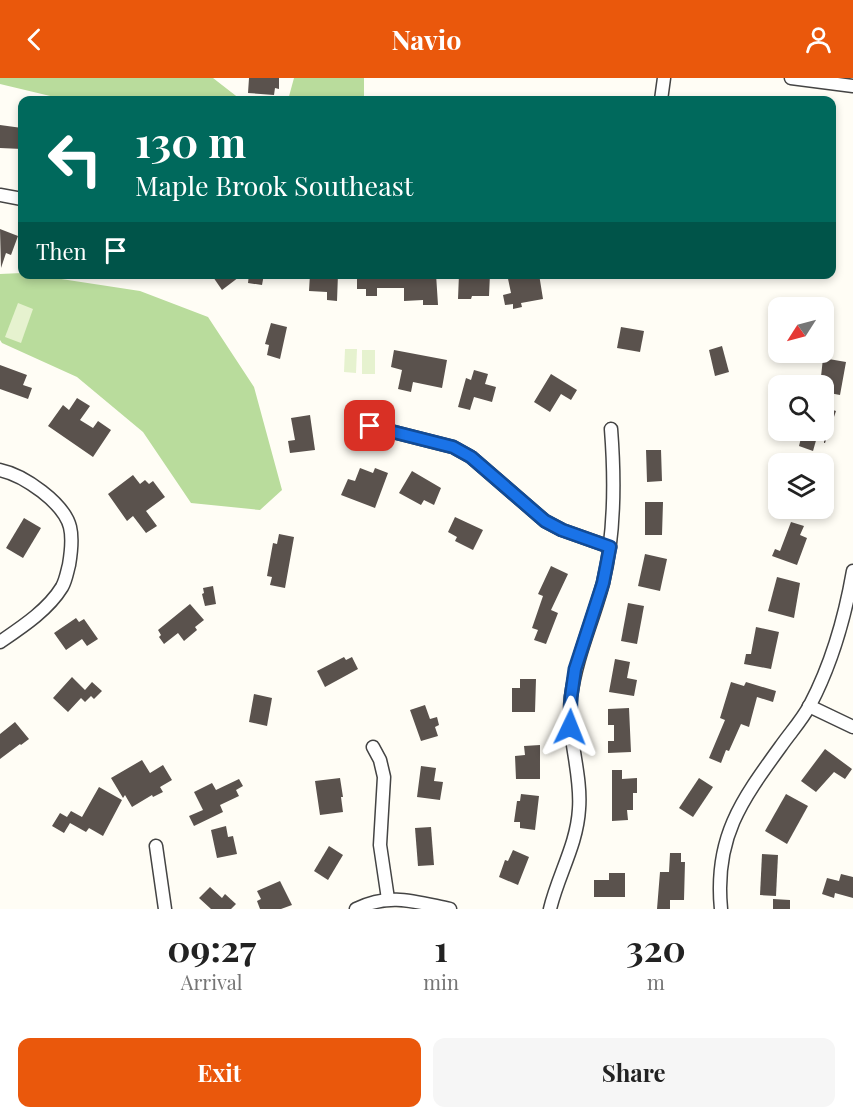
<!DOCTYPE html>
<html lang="en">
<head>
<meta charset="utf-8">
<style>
	:root { --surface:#fff; --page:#f6f6f6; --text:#222; --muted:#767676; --accent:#ea580c }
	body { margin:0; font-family:"Playfair Display",serif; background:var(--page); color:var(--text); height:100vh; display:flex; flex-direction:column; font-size:22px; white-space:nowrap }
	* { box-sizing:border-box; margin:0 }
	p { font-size:20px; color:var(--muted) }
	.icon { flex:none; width:33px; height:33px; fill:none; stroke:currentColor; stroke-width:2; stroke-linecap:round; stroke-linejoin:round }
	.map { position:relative; height:831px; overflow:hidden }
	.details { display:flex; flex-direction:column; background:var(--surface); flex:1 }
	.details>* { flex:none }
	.guide { position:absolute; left:18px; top:18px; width:818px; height:183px; border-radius:12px; box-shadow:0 3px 9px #0003; background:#00695c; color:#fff; overflow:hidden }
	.needle { width:39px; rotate:234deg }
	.controls { position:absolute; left:768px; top:219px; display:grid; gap:12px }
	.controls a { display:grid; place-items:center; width:66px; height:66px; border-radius:12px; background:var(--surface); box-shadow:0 3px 9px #0003; font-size:30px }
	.pin { position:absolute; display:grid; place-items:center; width:51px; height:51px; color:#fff; margin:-26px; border-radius:12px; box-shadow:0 3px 9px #0006 }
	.me { position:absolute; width:66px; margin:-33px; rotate:2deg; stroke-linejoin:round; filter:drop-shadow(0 0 4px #0008) }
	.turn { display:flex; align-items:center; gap:21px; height:126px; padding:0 18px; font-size:27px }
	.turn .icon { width:78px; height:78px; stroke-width:2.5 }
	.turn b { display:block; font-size:42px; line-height:51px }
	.then { display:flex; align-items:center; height:57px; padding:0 18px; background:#0003; gap:12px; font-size:22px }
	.eta { display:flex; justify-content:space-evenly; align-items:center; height:102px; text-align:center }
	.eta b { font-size:36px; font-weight:700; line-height:42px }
	.button { display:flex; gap:12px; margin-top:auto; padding:12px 18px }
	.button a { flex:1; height:69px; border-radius:12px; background:var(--accent); color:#fff; font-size:24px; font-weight:700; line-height:69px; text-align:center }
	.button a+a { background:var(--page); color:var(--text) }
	header { display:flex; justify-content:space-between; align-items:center; height:78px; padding:0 18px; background:var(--accent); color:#fff; font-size:27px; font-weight:700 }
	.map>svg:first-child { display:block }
</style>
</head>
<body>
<header><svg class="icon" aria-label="back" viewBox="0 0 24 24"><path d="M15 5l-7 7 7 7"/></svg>Navio<svg class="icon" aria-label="person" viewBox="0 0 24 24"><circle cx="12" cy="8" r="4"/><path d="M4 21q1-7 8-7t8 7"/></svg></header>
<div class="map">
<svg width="853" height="831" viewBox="0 0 853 831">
	<rect width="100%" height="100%" fill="#fffdf5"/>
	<g fill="#b9dc9c">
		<path d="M0 0H213L240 21 246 22H67L0 6Z"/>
		<path d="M294 0H364V22H288Z"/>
		<path d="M22 195 140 213 208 239 254 309 282 412 260 432 191 425 143 354 77 299 2 265 0 262V196Z"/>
	</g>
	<g fill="#e6f2cf">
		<path d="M18 225 33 231 21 265 5 259Z"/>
		<path d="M345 271H357L356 295 344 294Z"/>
		<rect x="362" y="272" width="13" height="24"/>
	</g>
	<g fill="#5a524d">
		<path d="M249 0H279V11L275 10 274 17 248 15Z"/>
		<path d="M0 47 22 50V71L0 70Z"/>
		<path d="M0 151 18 158 11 177 6 175 1 190Z"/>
		<path d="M211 196H243L222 212Z"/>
		<path d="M249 196H264L262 207 248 205Z"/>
		<path d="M310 196H338L337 223 327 222V214L309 213Z"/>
		<path d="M357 196H390V200L409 199V196H436L438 227H423V222L404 223V210H377V218H366V211H357Z"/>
		<path d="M459 196H490L489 218H472L471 221H458Z"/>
		<path d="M507 196H539L543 221 521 225 522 229 513 231V226L505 227 503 217 511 215Z"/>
		<path d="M271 245 287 249 280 281 267 277 269 267 265 266Z"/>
		<path d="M621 249 644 253 640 274 617 270Z"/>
		<path d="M722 268 729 294 715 298 709 272Z"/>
		<path d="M394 272 447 282 442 310 413 304 411 314 398 311 402 292 391 289Z"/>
		<path d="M823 280 846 284 840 317 824 314V308H820Z"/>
		<path d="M0 287 27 297 23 307 32 310 28 321 0 311Z"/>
		<path d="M474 292 488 296 485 306 496 309 492 324 474 319 470 332 458 329 466 300 471 302Z"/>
		<path d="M551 296 577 312 571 322 561 316 550 334 534 324Z"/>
		<path d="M77 320 90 328 80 342 93 350 98 343 111 352 93 379 48 348 63 327 69 332Z"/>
		<path d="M824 329 836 333 825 365H824Z"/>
		<path d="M310 337 315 372 290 375 288 363 295 362 291 340Z"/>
		<path d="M803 352H819L813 373 799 368Z"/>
		<path d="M646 372H661L662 403 647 404Z"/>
		<path d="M360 390 373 395 375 390 388 395 375 430 341 417 348 401 355 403Z"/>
		<path d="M412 393 441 410 434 427 424 422 421 427 399 415Z"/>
		<path d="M133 397 140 406 145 402 149 406 153 403 165 419 146 433 157 448 146 455 133 438 127 443 108 416Z"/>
		<path d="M645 424H663L662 457H645Z"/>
		<path d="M455 439 483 452 473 472 455 463 457 459 448 454Z"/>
		<path d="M24 440 41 450 23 480 6 470Z"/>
		<path d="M791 444 804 448 800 457 807 460 797 487 772 478 775 471 780 473Z"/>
		<path d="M279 456 294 459 285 510 270 507 272 499 267 498 273 465 277 466Z"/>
		<path d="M645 476 667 481 660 513 638 508Z"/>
		<path d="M551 488 568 496 551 532 558 535 546 566 534 562 538 552 532 550 543 518 538 516Z"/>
		<path d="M777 499 800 505 794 540 768 533Z"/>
		<path d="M213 508 216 526 205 528 202 516 204 515 203 510Z"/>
		<path d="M628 525 644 528 637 566 621 563Z"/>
		<path d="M190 526 204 542 195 549 197 552 184 563 178 555 164 566 159 559 161 557 158 552Z"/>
		<path d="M76 540 79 544 84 541 98 561 87 568 82 561 66 572 54 555Z"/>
		<path d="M756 549 779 554 771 591 744 586 746 576H751Z"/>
		<path d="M344 579 346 582 352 579 358 591 325 609 317 593Z"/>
		<path d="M615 581 630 584 627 600 637 602 634 618 609 614Z"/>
		<path d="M72 599 85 612 92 604 102 613 94 621 91 618 85 624 81 620 68 634 53 620Z"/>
		<path d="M520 601H536L535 634H512V610H520Z"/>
		<path d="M731 604 744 608 746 604 776 613 773 624 757 619 749 649 741 646 729 673 726 672 721 685 709 680 725 642 720 640Z"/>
		<path d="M254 616 272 620 267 648 249 644Z"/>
		<path d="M425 627 430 641 437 639 439 647 435 649 438 658 421 663 410 632Z"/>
		<path d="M629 630 631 674 608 675V663H614V647H608V631Z"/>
		<path d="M15 644 29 661 21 667 20 666 0 681V656Z"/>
		<path d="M540 667V701H516L515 678 525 677 524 668Z"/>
		<path d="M825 671 852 691 845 701 834 694 816 714 801 703Z"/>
		<path d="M142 682 150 695 163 687 172 702 160 709 163 714 153 719 152 717 132 729 125 717 123 720 111 700Z"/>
		<path d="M421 688 436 690 434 703 443 704 440 722 417 719Z"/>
		<path d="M612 692H622V701L637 700V715H633V732H627L628 742 612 743Z"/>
		<path d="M340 700 343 719H341L343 734 320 737 315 703Z"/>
		<path d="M699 700 713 709 693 739 679 730Z"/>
		<path d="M239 701 243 708 236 712 239 718 220 727 223 734 194 748 189 738 203 732 194 714 212 705 216 712Z"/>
		<path d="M99 709 122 722 103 758 89 750 86 754 70 745 64 755 52 748 60 735 67 739 71 733 82 739Z"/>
		<path d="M521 716 539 718 535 752 520 750V744H514L517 723H520Z"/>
		<path d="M786 716 808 728 787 766 765 753Z"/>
		<path d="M226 748 228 759 233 758 237 776 217 780 211 752Z"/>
		<path d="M431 749 434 787 418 788 415 750Z"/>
		<path d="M329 768 343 777 328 802 314 793Z"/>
		<path d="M513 772 529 779 518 807 499 799 505 782 508 783Z"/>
		<path d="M670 775H681V784H685L684 822H670V831H657L660 794H669Z"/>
		<path d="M762 776 778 777 776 818 760 817Z"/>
		<path d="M609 795H625V819H594V802H609Z"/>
		<path d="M841 796 853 799V820L835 815 834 820 822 816 827 800 839 803Z"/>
		<path d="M280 803 292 827 281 831H260L257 823 261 821 257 813Z"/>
		<path d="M210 809 222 820 225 816 236 826 231 831H211L199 820Z"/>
		<path d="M773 821 790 822V831H773Z"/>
	</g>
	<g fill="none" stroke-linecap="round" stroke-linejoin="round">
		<g stroke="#444" stroke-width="15">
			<g id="minor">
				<path d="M791 0 853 8"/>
				<path d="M661 22 664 0"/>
				<path d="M0 117 22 121"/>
				<path d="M370 348 453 369 471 379 545 443 562 452 610 469"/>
				<path d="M0 392C24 397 64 425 70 449 73 461 71 475 69 487 67 494 66 502 62 509 48 532 22 549 0 564"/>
				<path d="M809 628 853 649"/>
				<path d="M373 669 380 682 384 699 380 767 388 821"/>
				<path d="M156 768 165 831"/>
				<path d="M356 831C390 814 416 824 450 831"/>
				<path d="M550 831C558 797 577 767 579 731 582 694 566 657 571 619 576 579 593 543 603 505 615 456 615 402 611 351"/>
				<path d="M721 831C714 760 741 723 781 668 790 655 802 642 810 627 832 585 845 539 853 493"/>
			</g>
		</g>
		<use href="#minor" stroke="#fff" stroke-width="12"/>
	</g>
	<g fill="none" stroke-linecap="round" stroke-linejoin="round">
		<g stroke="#114b97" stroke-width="15">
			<path id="route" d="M370 348 453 369 471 379 545 443 562 452 610 469 603 505 575 591 571 619 570 649"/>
		</g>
		<use href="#route" stroke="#1a73e8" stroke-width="10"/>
	</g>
</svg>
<div class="controls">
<a><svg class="needle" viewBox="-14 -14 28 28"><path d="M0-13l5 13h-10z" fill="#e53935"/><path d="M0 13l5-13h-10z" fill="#767676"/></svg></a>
<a><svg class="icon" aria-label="search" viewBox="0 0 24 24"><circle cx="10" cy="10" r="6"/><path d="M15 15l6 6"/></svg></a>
<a><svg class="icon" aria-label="layers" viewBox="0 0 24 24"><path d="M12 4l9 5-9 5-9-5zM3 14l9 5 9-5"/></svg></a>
</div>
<div class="pin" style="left:370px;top:348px;background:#d93025"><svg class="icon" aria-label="arrive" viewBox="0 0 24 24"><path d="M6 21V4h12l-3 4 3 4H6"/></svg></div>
<svg class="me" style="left:570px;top:649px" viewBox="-20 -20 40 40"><path d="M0-17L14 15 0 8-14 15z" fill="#1a73e8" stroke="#fff" stroke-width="4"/></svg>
<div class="guide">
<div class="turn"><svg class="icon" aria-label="left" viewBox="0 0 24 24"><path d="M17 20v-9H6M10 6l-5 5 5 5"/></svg><div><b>130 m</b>Maple Brook Southeast</div></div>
<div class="then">Then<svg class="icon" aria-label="arrive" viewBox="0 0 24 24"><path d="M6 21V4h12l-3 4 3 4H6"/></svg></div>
</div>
</div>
<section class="details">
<div class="eta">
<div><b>09:27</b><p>Arrival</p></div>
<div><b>1</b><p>min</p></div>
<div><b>320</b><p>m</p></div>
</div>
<div class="button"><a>Exit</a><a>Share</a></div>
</section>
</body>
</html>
